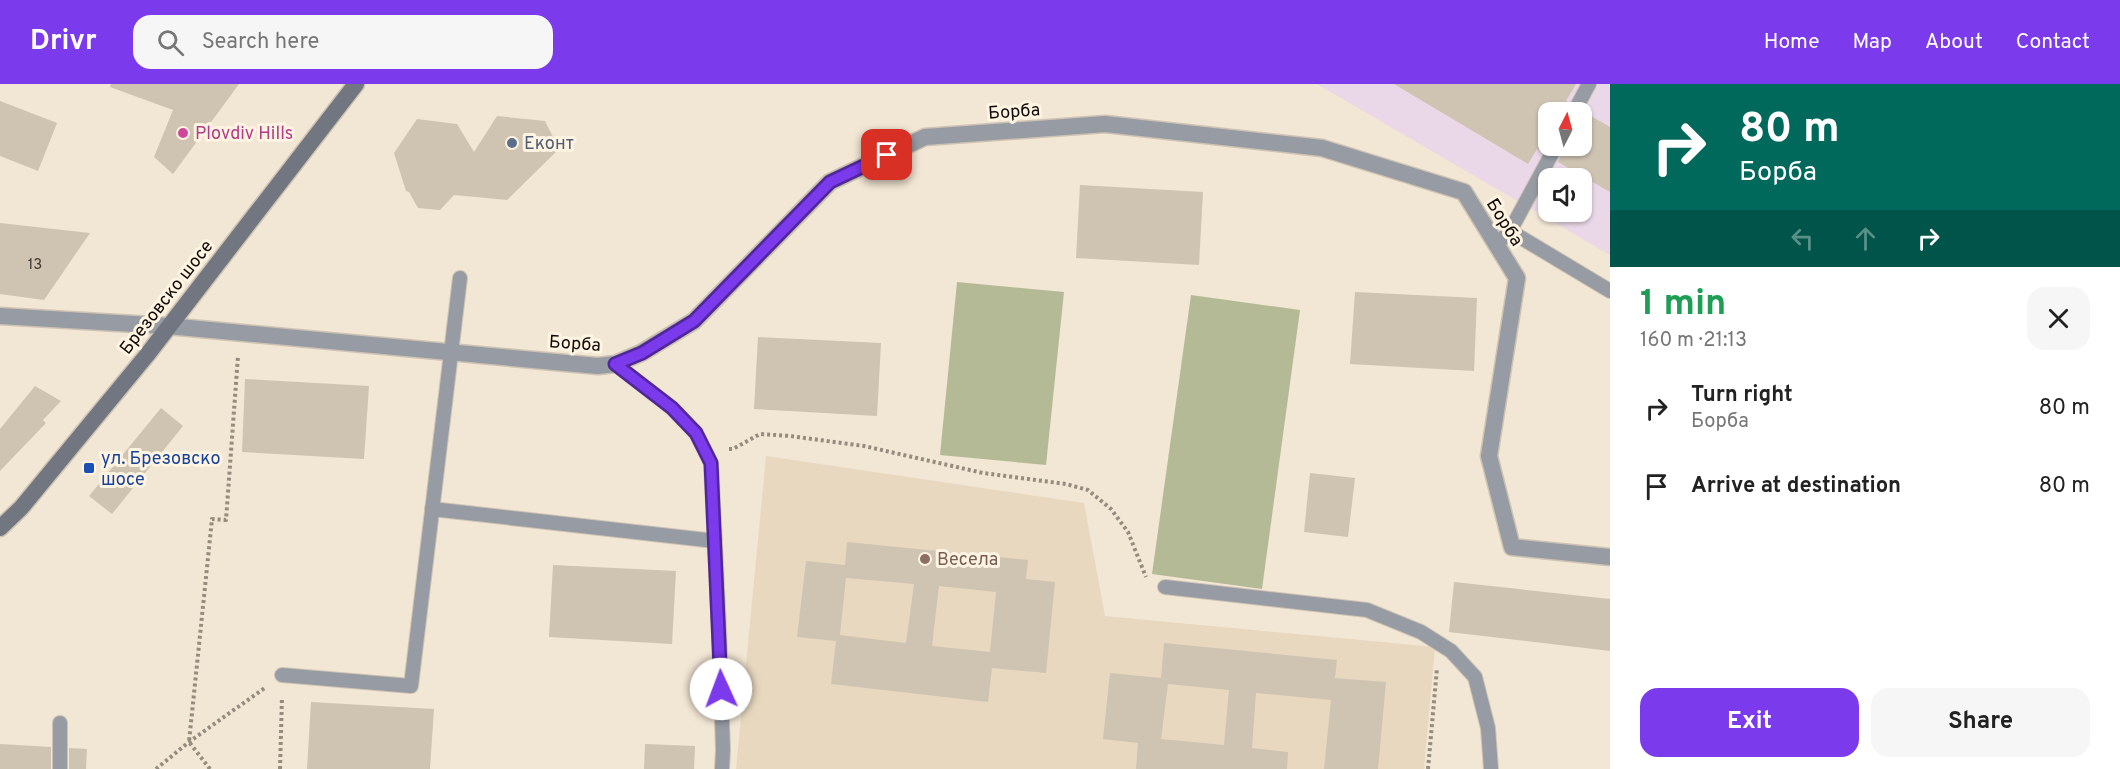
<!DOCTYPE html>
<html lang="en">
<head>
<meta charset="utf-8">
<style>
	:root { --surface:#fff; --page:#f6f6f6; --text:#222; --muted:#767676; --accent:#7c3aed }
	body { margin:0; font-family:Overpass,sans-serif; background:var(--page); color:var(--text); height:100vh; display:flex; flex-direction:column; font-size:22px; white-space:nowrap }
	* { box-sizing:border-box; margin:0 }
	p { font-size:20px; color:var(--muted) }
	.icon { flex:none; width:33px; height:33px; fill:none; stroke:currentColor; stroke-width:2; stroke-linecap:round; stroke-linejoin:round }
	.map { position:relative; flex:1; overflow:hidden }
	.drawer { display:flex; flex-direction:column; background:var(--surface); width:510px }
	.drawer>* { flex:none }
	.guide { background:#00695c; color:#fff; overflow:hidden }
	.needle { width:39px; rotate:6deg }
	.tools { position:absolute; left:1538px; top:18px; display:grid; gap:12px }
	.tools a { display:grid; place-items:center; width:54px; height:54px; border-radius:12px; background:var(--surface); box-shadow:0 2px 4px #0004; font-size:30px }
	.pin { position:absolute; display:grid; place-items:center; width:51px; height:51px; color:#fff; margin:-26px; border-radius:12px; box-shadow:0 3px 9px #0006 }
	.me { position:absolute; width:66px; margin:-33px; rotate:358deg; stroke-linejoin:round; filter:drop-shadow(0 0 4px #0008) }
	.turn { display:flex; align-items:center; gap:21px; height:126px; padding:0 30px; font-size:27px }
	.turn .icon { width:78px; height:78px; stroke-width:2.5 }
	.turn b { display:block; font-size:42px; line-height:51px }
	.lanes { display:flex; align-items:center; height:57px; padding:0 30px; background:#0003; justify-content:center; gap:30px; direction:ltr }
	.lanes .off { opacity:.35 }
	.round { display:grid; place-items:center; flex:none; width:63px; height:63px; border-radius:18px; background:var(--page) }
	.overview { display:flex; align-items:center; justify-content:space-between; height:102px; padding:0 30px }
	h1 { font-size:36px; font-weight:700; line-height:45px; color:#1e9e55 }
	.primary-button { display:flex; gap:12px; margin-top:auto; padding:12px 30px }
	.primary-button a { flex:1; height:69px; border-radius:18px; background:var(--accent); color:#fff; font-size:24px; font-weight:700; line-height:69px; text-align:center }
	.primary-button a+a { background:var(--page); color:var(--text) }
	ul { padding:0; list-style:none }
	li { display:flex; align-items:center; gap:18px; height:78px; padding:0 30px }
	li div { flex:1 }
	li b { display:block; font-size:22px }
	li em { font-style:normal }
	header { display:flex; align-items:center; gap:36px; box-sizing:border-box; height:84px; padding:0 30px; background:var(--accent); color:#fff }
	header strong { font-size:28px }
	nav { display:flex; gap:33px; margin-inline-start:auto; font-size:21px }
	.search { width:420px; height:54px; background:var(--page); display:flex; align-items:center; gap:15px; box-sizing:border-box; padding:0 21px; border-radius:18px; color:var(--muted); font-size:22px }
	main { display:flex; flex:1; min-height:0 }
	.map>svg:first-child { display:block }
</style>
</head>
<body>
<header>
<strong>Drivr</strong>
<div class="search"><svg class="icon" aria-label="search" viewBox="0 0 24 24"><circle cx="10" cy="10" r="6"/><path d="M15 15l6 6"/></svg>Search here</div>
<nav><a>Home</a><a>Map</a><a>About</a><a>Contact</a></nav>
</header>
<main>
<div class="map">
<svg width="1610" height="685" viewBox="0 0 1610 685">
	<rect width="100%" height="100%" fill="#f2e6d4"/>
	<path fill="#ead7e7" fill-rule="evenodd" d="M1316 0H1610V171L1329 7ZM1548 28H1581V62H1548ZM1548 94H1581V128H1548Z"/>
	<path fill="#e8d8c0" d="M766 372 1084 419 1105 532 1435 563 1424 685H736Z"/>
	<g fill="#b5ba96">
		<path d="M957 198 1064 208 1046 381 940 371Z"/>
		<path d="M1191 211 1300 226 1262 505 1152 490Z"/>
	</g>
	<g fill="#cfc4b2" fill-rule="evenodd">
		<path d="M111 0H239L173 90 154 73 173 26 110 3Z"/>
		<path d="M1394 0H1576L1566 17 1569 19 1565 28H1548V58L1542 69 1537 65 1528 80Z"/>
		<path d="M0 17 57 39 38 87 0 72Z"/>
		<path d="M1584 28 1610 43V108L1558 78 1565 62H1581V33Z"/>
		<path d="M497 32 545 37 559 65 507 116 454 111 440 126 418 124 409 108 406 107 394 69 417 35 457 40 474 68Z"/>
		<path d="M1080 101 1203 108 1199 181 1076 174Z"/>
		<path d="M0 139 90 149 44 216 0 210Z"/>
		<path d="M1355 208 1477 214 1474 287 1350 280Z"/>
		<path d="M758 253 881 259 877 332 754 325Z"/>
		<path d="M245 295 369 302 364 375 242 368Z"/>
		<path d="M35 302 61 317 43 336 46 339 0 387V345Z"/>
		<path d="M161 324 183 342 112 430 89 412Z"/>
		<path d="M1310 389 1355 394 1348 453 1304 448Z"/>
		<path d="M847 458 1028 476 1026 495 1055 498 1046 589 992 584 988 618 831 600 836 557 797 553 806 477 845 481ZM846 494 914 500 906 559 840 551ZM939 502 996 508 990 568 932 562Z"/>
		<path d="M553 481 676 487 672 560 549 553Z"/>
		<path d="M1454 498 1610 515V567L1449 548Z"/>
		<path d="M1164 559 1337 576 1335 594 1386 598 1378 685H1324L1331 616 1256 609 1252 664 1288 668 1287 685H1136L1138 659 1103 655 1110 589 1161 594ZM1168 600 1229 606 1224 661 1161 655Z"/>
		<path d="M311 618 434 625 430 685H307Z"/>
		<path d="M0 660 51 663V685H0Z"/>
		<path d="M645 660 695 662 694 685H644Z"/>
		<path d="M69 664 87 665 86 685H69Z"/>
	</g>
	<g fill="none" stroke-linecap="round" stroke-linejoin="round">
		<g stroke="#cec3b3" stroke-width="16">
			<g id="service">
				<path d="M1574 28 1589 0"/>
				<path d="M1510 147 1610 207"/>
				<path d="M1496 161 1510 147 1556 62"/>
				<path d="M615 280 672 324 696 349 711 379 719 545 723 666 722 685"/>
				<path d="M432 425 715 457"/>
				<path d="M1165 503 1367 526 1421 548 1451 567 1475 593 1488 644 1491 685"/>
				<path d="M282 591 411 602 460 194"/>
				<path d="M60 685V639"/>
			</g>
		</g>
		<g stroke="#cec3b3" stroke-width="19">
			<path id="minor" d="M0 232 168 242 598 282 615 280 641 269 694 237 830 98 925 53 1105 40 1322 64 1464 108 1517 194 1489 372 1512 463 1610 473"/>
		</g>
		<g stroke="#cec3b3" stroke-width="19">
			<path id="secondary" d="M0 444 21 424 147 271 356 0"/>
		</g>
		<g stroke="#958c7f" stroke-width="4" stroke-dasharray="3 3" stroke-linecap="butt">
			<path d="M729 365H733L760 350 790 352 864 362 983 389 1066 400 1088 406 1111 425 1128 448 1146 493"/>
			<path d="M156 685 189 658 266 603"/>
			<path d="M210 685 189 658 212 435 226 436 238 272"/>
			<path d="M280 685 282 613"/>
			<path d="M1428 685 1437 584"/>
		</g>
		<use href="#service" stroke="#979ba3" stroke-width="14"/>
		<use href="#minor" stroke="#979ba3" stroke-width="16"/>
		<use href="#secondary" stroke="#717681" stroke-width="16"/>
	</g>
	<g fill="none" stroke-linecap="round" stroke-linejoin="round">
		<g stroke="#51269a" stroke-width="15">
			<path id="route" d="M721 605 711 379 696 349 672 324 615 280 642 269 694 237 830 98 887 71"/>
		</g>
		<use href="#route" stroke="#7c3aed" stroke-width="10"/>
	</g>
	<circle fill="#d1479c" stroke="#fff3e2" stroke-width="2" cx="183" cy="49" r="6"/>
	<circle fill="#5c6f8a" stroke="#fff3e2" stroke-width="2" cx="512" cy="59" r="6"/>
	<rect fill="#1a4fb4" stroke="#fff3e2" stroke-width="2" x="83" y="378" width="12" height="12" rx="3"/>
	<circle fill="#8d6e63" stroke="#fff3e2" stroke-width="2" cx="925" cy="475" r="6"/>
	<g text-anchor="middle" stroke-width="6" stroke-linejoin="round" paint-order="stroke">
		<g font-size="15" fill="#3f3931">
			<text x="35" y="185">13</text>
		</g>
		<g font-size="18" fill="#0f0b06" stroke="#fff3e2">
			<text transform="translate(1014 27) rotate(-4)" y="6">Борба</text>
			<text transform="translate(1505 138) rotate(58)" y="6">Борба</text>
			<text transform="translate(166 213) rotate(-52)" y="6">Брезовско шосе</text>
			<text transform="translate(575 259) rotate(4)" y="6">Борба</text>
		</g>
		<g font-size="18" fill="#b23c85" stroke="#fff3e2" text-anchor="start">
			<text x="195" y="55">Plovdiv Hills</text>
		</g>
		<g font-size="18" fill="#4e5e75" stroke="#fff3e2" text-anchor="start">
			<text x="524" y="65">Еконт</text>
		</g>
		<g font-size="18" fill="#164399" stroke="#fff3e2" text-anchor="start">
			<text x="101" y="380">ул. Брезовско<tspan x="101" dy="21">шосе</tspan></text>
		</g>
		<g font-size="18" fill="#785e54" stroke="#fff3e2" text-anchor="start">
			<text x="937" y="481">Весела</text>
		</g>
	</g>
</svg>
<div class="tools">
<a><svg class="needle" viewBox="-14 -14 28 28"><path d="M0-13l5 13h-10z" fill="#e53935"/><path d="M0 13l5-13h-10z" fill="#767676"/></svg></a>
<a><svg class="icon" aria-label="sound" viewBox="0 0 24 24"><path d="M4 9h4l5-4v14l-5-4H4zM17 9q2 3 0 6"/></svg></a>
</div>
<div class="pin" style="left:887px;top:71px;background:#d93025"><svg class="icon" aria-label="arrive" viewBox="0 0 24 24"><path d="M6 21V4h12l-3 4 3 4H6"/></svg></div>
<svg class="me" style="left:721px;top:605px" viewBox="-20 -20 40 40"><circle r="19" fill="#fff"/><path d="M0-13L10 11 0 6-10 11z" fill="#7c3aed"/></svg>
</div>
<section class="drawer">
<div class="guide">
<div class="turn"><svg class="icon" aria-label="right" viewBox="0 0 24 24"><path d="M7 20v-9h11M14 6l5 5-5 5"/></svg><div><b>80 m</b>Борба</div></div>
<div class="lanes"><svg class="icon off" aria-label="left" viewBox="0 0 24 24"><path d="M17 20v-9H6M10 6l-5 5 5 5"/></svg><svg class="icon off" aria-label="ahead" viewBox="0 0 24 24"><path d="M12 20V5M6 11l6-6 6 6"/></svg><svg class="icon" aria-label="right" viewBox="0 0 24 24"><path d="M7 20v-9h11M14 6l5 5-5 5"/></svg></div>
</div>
<div class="overview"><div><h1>1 min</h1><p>160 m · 21:13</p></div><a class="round"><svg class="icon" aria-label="close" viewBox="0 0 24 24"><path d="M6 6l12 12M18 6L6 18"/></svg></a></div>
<ul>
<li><svg class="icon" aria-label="right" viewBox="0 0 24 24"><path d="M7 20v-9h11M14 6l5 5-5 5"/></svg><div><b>Turn right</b><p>Борба</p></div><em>80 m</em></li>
<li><svg class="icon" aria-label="arrive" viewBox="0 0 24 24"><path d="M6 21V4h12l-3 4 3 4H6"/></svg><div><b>Arrive at destination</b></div><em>80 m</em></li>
</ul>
<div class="primary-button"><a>Exit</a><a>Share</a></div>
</section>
</main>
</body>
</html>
